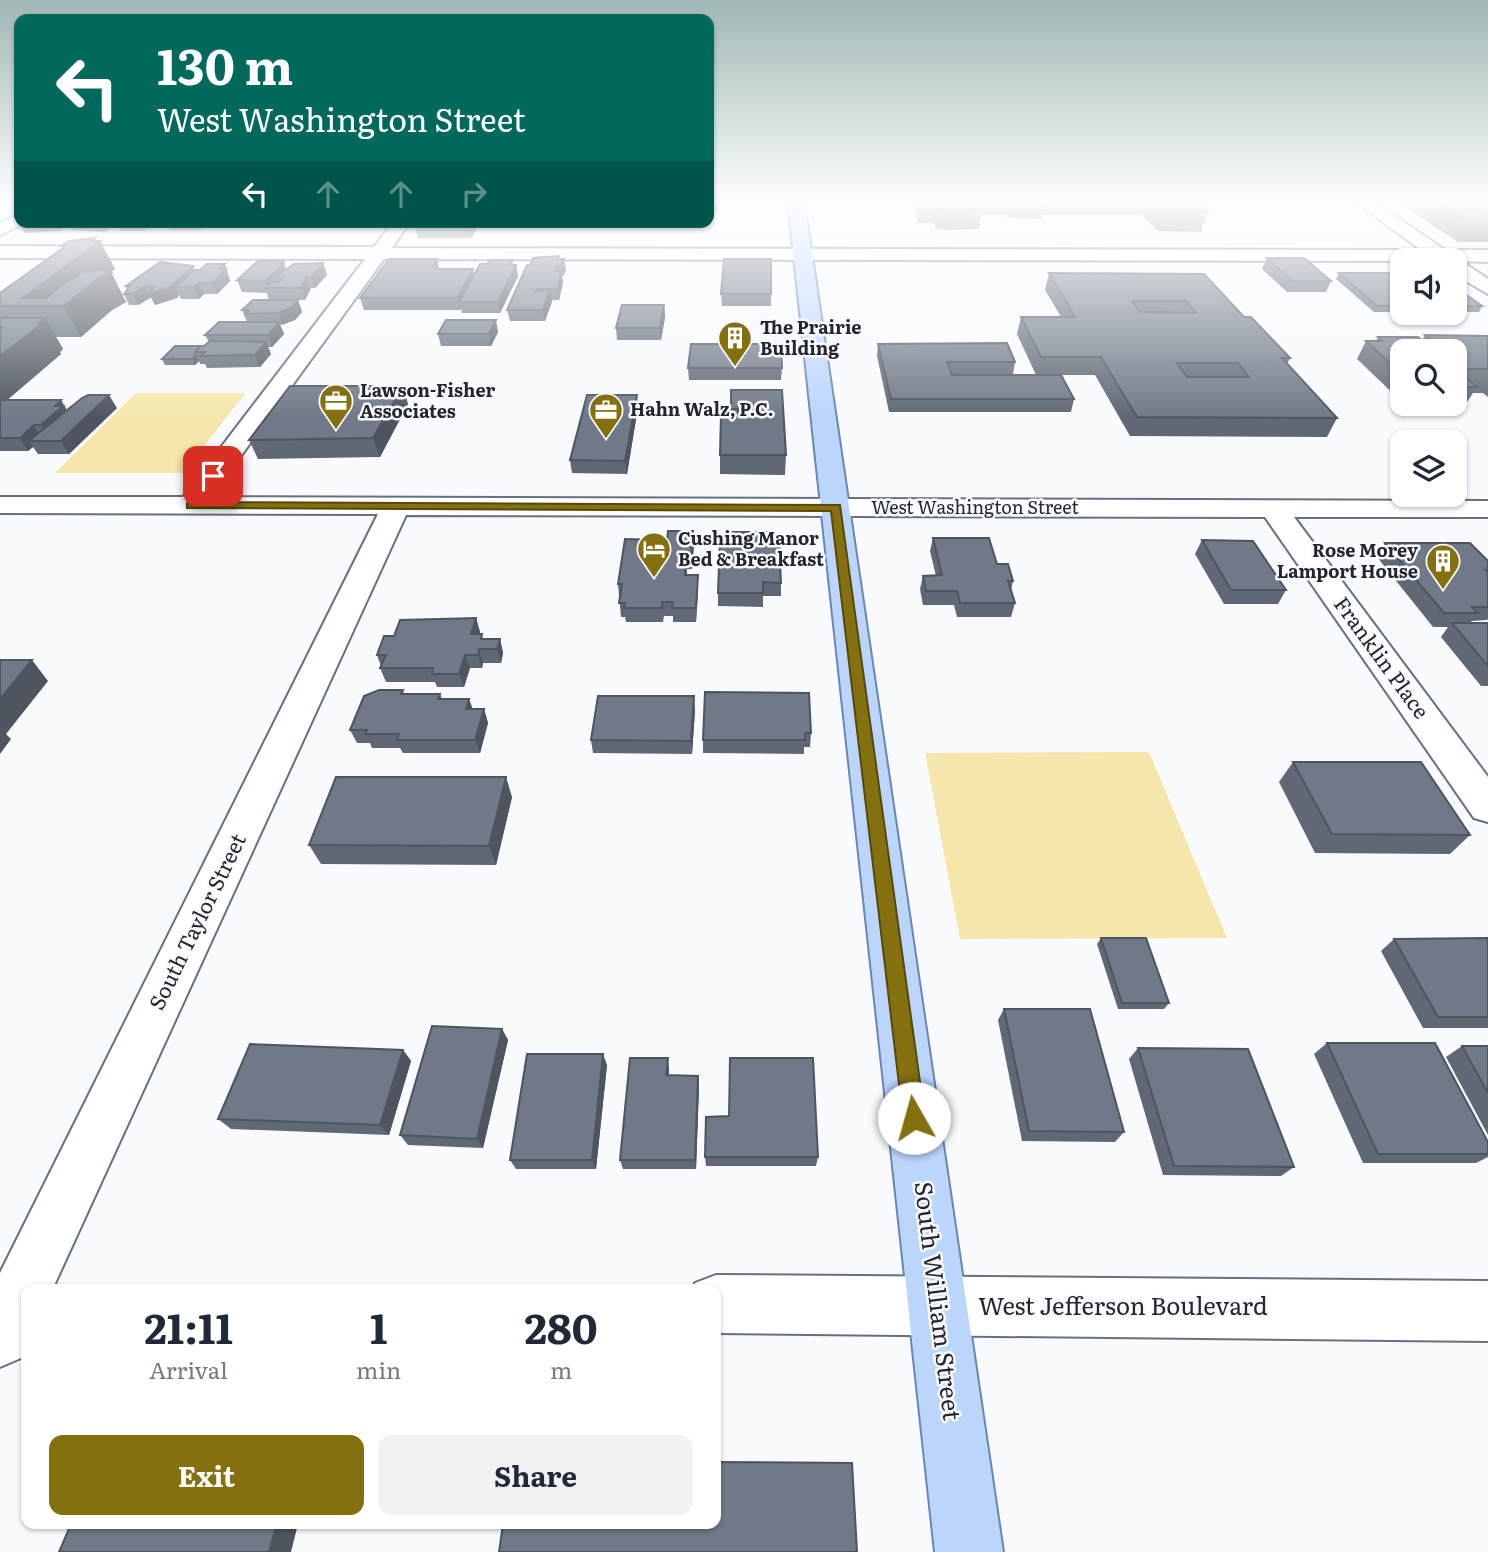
<!DOCTYPE html>
<html lang="en">
<head>
<meta charset="utf-8">
<style>
	:root { --surface:#fff; --page:#f2f2f3; --text:#1f2937; --muted:#747a83; --accent:#84700f }
	body { margin:0; font-family:Literata,serif; background:var(--page); color:var(--text); height:100vh; display:flex; flex-direction:column; font-size:26px; white-space:nowrap }
	* { box-sizing:border-box; margin:0 }
	p { font-size:23px; color:var(--muted) }
	.icon { flex:none; width:38px; height:38px; fill:none; stroke:currentColor; stroke-width:2; stroke-linecap:round; stroke-linejoin:round }
	.map { position:relative; flex:1; overflow:hidden }
	.panel { position:absolute; left:21px; top:1284px; width:700px; height:245px; display:flex; flex-direction:column; background:var(--surface); border-radius:14px; box-shadow:0 2px 5px #0004 }
	.panel>* { flex:none }
	.guide { position:absolute; left:14px; top:14px; width:700px; height:214px; border-radius:14px; box-shadow:0 2px 5px #0004; background:#00695c; color:#fff; overflow:hidden }
	.controls { position:absolute; left:1390px; top:248px; display:grid; gap:14px }
	.controls a { display:grid; place-items:center; width:77px; height:77px; border-radius:14px; background:var(--surface); box-shadow:0 2px 5px #0004; font-size:35px }
	.pin { position:absolute; display:grid; place-items:center; width:60px; height:60px; color:#fff; margin:-30px; border-radius:14px; box-shadow:0 4px 10px #0006 }
	.me { position:absolute; width:77px; margin:-38px; rotate:353deg; stroke-linejoin:round; filter:drop-shadow(0 0 5px #0008) }
	.turn { display:flex; align-items:center; gap:24px; height:147px; padding:0 28px; font-size:32px }
	.turn .icon { width:91px; height:91px; stroke-width:2.5 }
	.turn b { display:block; font-size:49px; line-height:60px }
	.lanes { display:flex; align-items:center; height:66px; padding:0 28px; background:#0003; justify-content:center; gap:35px; direction:ltr }
	.lanes .off { opacity:.35 }
	.eta { display:flex; justify-content:space-evenly; align-items:center; height:119px; text-align:center }
	.eta b { font-size:42px; font-weight:700; line-height:49px }
	.primary-button { display:flex; gap:14px; margin-top:auto; padding:14px 28px }
	.primary-button a { flex:1; height:80px; border-radius:14px; background:var(--accent); color:#fff; font-size:28px; font-weight:700; line-height:80px; text-align:center }
	.primary-button a+a { background:var(--page); color:var(--text) }
	.map>svg:first-child { display:block }
</style>
</head>
<body>
<div class="map">
<svg width="1488" height="1552" viewBox="0 0 1488 1552">
	<rect width="100%" height="100%" fill="#f8fafe"/>
	<g fill="#f5e7ac">
		<path d="M136 393H246L182 473H55Z"/>
		<path d="M1149 752 1227 938 960 939 925 753Z"/>
	</g>
	<g fill="none" stroke-linecap="round" stroke-linejoin="round">
		<g stroke="#67707e" stroke-width="4">
			<g id="minor">
				<path d="M1355 202H1374L1445 250H1488V262L1461 261 1488 279V294L1454 274V261L384 259 211 497 1488 501V517H1294L1488 777V822L1474 818 1265 517 406 515 52 1290H26V1347L21 1358 0 1367V1273L378 514 0 513V497H183L365 259 0 258V246L374 247 393 222H410L392 248 1421 250Z"/>
				<path d="M19 214V222L25 223 0 235V223Z"/>
				<path d="M716 1275 1488 1281V1341L716 1333V1290H693L695 1283Z"/>
			</g>
		</g>
		<g stroke="#6a86b3" stroke-width="4">
			<path id="major" d="M788 202H804L1003 1552H935Z"/>
		</g>
		<use href="#minor" fill="#fff" fill-rule="evenodd"/>
		<use href="#major" fill="#bcd5fd" fill-rule="evenodd"/>
	</g>
	<g fill="#5f6874">
		<rect x="709" y="202" width="8" height="10"/>
		<path d="M915 202H1195V203L1208 212 1201 232 1158 231 1142 215H1043L1042 218 1039 219 1008 218 1006 215H981L979 229 945 230 936 229 934 223H918L914 209Z"/>
		<path d="M1397 202H1488V242H1458Z"/>
		<path d="M156 222 144 231H121L117 223 104 232 71 230 68 225 60 231 25 233 19 223Z"/>
		<path d="M167 222H210L202 230H171Z"/>
		<path d="M316 222H350L349 223Z"/>
		<path d="M419 222H476L477 228 471 238H418L415 228Z"/>
		<path d="M501 222H537L536 224H501Z"/>
		<rect x="576" y="222" width="30" height="2"/>
		<path d="M652 222H701L652 223Z"/>
		<path d="M95 238 96 241H100L115 269 111 272 126 302 112 310 81 337H56L63 349 60 352 61 354 7 400H61L67 410 117 408 69 454H38L33 447 28 451H0V293L62 248 61 246Z"/>
		<path d="M559 256V259L566 270 562 277 563 282 559 300H552L545 321H510L507 310 530 265Z"/>
		<path d="M1267 258 1331 281 1326 292H1287L1262 269Z"/>
		<path d="M437 259 439 269H473L474 275 487 264 512 260 513 265H516L518 276 500 313H462L461 308 460 310H364L360 298Z"/>
		<path d="M771 259V306H722L721 294Z"/>
		<path d="M283 261 286 269 323 263 327 275 315 288H311L305 300H269L267 293 242 292 237 280Z"/>
		<path d="M225 264 230 281 217 294H204L199 299H181L179 295 177 298 155 305 152 298H150L138 305H129L124 294 127 290 126 286 193 266 195 270H200Z"/>
		<path d="M1049 273 1204 274 1244 317 1290 358 1287 364 1337 418 1327 437 1130 436 1095 375H1062L1074 399 1071 412H889L877 356 878 344 1015 362 1013 374H951L952 375H1036L1017 334 1021 317H1061L1045 290Z"/>
		<path d="M1339 273 1402 275V312H1374L1336 279Z"/>
		<path d="M1454 296 1482 306 1479 312H1454Z"/>
		<path d="M298 300 302 312 295 320 280 325 284 334 272 347H268L271 354 260 367 207 368 205 364H200L199 361 195 365H165L162 359 204 346 209 342 205 335 247 322 242 310Z"/>
		<path d="M664 305 665 317 661 340H617L616 328Z"/>
		<path d="M498 332 491 346H441L438 334Z"/>
		<path d="M1425 335 1488 336V397L1483 393H1473L1465 405 1404 404H1454V352H1402V402L1357 359 1366 341H1376L1378 337 1422 340Z"/>
		<path d="M688 368H782L781 380H689Z"/>
		<path d="M731 390 786 455 785 475 720 474V455L731 415Z"/>
		<path d="M408 404 380 457 258 459 249 440Z"/>
		<path d="M638 407 627 474 572 473 570 460Z"/>
		<path d="M775 537 781 583V596H763V607L718 606V593Z"/>
		<path d="M933 538 997 564 1013 581 1011 590 1015 603 1011 617H957L954 605H923L920 589 923 576H936L930 551Z"/>
		<path d="M1202 540 1286 590 1278 604H1224L1195 554Z"/>
		<path d="M1385 543 1488 561V619L1487 620 1472 621 1470 623H1488V686H1481L1441 637 1448 627H1433L1377 557Z"/>
		<path d="M694 544 692 569H687V575L698 588 696 622H673V616H664L663 622H626L625 617H621L618 584Z"/>
		<path d="M476 618 480 632 479 634 484 639H500L503 653 501 663H483L482 668H470L464 687H437L435 682H386L380 668 381 666 377 655 394 636Z"/>
		<path d="M403 690 404 694H440L442 699 473 709H484L488 723 480 753H403L400 748H372L370 743H357L350 730Z"/>
		<path d="M695 710 692 754 593 753 591 740Z"/>
		<path d="M811 733 810 747H804V754L703 753V740Z"/>
		<path d="M1293 762 1470 835 1450 854 1315 853 1279 782Z"/>
		<path d="M512 797 496 865 321 864 309 845Z"/>
		<path d="M1101 938 1169 1003 1164 1009H1118L1097 944Z"/>
		<path d="M1488 938V1028H1423L1381 951 1394 939Z"/>
		<path d="M1004 1009 1124 1132 1115 1142 1022 1141 998 1020Z"/>
		<path d="M502 1029 508 1040 483 1148 408 1145 400 1135Z"/>
		<path d="M1327 1043 1488 1142V1157L1476 1163H1363L1314 1054Z"/>
		<path d="M1462 1046H1488V1135L1446 1057Z"/>
		<path d="M1138 1048 1294 1167 1281 1176 1163 1175 1129 1059Z"/>
		<path d="M403 1050 411 1061 389 1135 231 1129 218 1119Z"/>
		<path d="M607 1065 596 1169H516L510 1160Z"/>
		<path d="M669 1068V1075L698 1076 699 1086 696 1169H623L620 1160Z"/>
		<path d="M729 1116 818 1157 816 1166H706L705 1157Z"/>
	</g>
	<g fill="#4e555e">
		<path d="M1043 202H1046L1042 218 1039 219Z"/>
		<path d="M55 222H67L68 225 60 231Z"/>
		<path d="M100 222H116L117 223 104 232Z"/>
		<path d="M140 222H156L144 231Z"/>
		<path d="M199 222H210L202 230Z"/>
		<path d="M472 222H476L477 228 471 238 469 227Z"/>
		<path d="M95 238 97 243 100 241 115 269 111 272 126 302 112 310 81 337 64 306 23 298Z"/>
		<path d="M437 259 439 270 432 267Z"/>
		<path d="M564 259 566 270 563 277 561 266Z"/>
		<path d="M512 260 513 270 516 265 518 276 500 313 498 302 509 265Z"/>
		<path d="M283 261 288 274 283 277H275L278 285 269 288 266 281Z"/>
		<path d="M323 263 327 275 315 288 312 277Z"/>
		<path d="M225 264 230 281 217 294 212 283 219 269Z"/>
		<path d="M193 266 198 277 176 287 179 295 177 298 155 305 149 294Z"/>
		<path d="M473 269 475 280 459 302 461 308 460 310 457 298Z"/>
		<path d="M561 271 563 282 559 300 558 289Z"/>
		<path d="M307 277 311 288 305 300 301 288Z"/>
		<path d="M199 283 204 294 199 299 194 287Z"/>
		<path d="M144 287 150 298 138 305 133 294Z"/>
		<path d="M550 290 552 302 545 321 543 310Z"/>
		<path d="M298 300 302 312 295 320 282 325 278 313Z"/>
		<path d="M664 305 665 317 661 340 660 328Z"/>
		<path d="M45 318 63 349 60 352 61 354 0 406V356Z"/>
		<path d="M496 320 498 332 491 346 489 334Z"/>
		<path d="M279 322 284 334 272 347 268 335Z"/>
		<path d="M266 342 271 354 260 367 255 355Z"/>
		<path d="M196 355 199 361 195 365 192 359Z"/>
		<path d="M403 386 408 404 380 457 373 438Z"/>
		<path d="M109 395 117 408 69 454 61 441Z"/>
		<path d="M637 395 638 407 627 474 625 461Z"/>
		<path d="M61 400 68 413 49 438 41 425 55 406Z"/>
		<path d="M34 425 42 438 29 441 33 447 28 451 20 438Z"/>
		<path d="M693 531 694 544 692 569 691 555Z"/>
		<path d="M698 575V588L696 622V608Z"/>
		<path d="M476 618 480 632 475 648 471 634Z"/>
		<path d="M500 639 503 653 501 663 497 649Z"/>
		<path d="M479 649 483 663 482 668 478 655Z"/>
		<path d="M465 655 470 668 464 687 459 674Z"/>
		<path d="M32 660 48 681 6 734 11 739 0 754V699Z"/>
		<path d="M694 696 695 710 692 754 691 741Z"/>
		<path d="M469 699 474 712 466 709Z"/>
		<path d="M484 709 488 723 480 753 475 740Z"/>
		<path d="M506 777 512 797 496 865 489 846Z"/>
		<path d="M502 1029 508 1040 483 1148 477 1139Z"/>
		<path d="M403 1050 411 1061 389 1135 380 1125Z"/>
		<path d="M603 1054 607 1065 596 1169 592 1160Z"/>
		<path d="M668 1058 669 1068 668 1086 666 1075Z"/>
		<path d="M698 1076 699 1086 696 1169 695 1160Z"/>
		<path d="M277 1524H298L291 1552H269Z"/>
	</g>
	<g fill="#6f7987" stroke="#4e555e" stroke-width="2" fill-rule="evenodd">
		<path d="M920 202H979L982 209 948 211 939 209 937 203H921Z"/>
		<path d="M1154 202H1193L1199 203 1208 212 1164 211Z"/>
		<path d="M1437 202H1488V222H1469Z"/>
		<path d="M419 222H472L469 227 415 228Z"/>
		<path d="M95 238 91 241H100L23 298H47L64 283 84 272 109 269 105 272 111 273 96 280 64 306H0V293L66 246H61L69 241Z"/>
		<path d="M559 256 558 259H564L561 266H557L555 271H561L558 289H537L535 292 550 290 543 310H507L527 265H530L533 258Z"/>
		<path d="M1267 258H1304L1331 281H1292Z"/>
		<path d="M389 259H437L432 267H437L436 269H473L457 298H360Z"/>
		<path d="M724 259H771V294H721Z"/>
		<path d="M490 260H512L509 265H516L498 302H459L480 264H487Z"/>
		<path d="M258 261H283L281 263H284L266 281 237 280Z"/>
		<path d="M160 262 193 266 171 287 149 294 154 287H144L133 294H124L130 286H126Z"/>
		<path d="M323 263 312 277H307L301 288H265L271 282H279L283 277H275L294 264Z"/>
		<path d="M207 264H225L219 269H226L212 283H199L194 287H176L195 270H200Z"/>
		<path d="M1049 273 1204 274 1244 317H1251L1290 358H1282L1337 418 1137 417 1101 357H1041L1021 317H1075ZM1132 301H1186L1196 313 1140 312ZM1177 363H1238L1249 377H1187Z"/>
		<path d="M1339 273H1400L1402 275V306H1377Z"/>
		<path d="M1454 296H1468L1482 306H1454Z"/>
		<path d="M253 300H298L291 308 278 313 246 314 249 310H242Z"/>
		<path d="M622 305H664L660 328H616Z"/>
		<path d="M0 318H45L39 323H43L0 356V329L2 327H0Z"/>
		<path d="M446 320H496L489 334H438Z"/>
		<path d="M219 322H279L268 335H205Z"/>
		<path d="M1425 335 1488 336V369H1465L1454 360V352H1444Z"/>
		<path d="M1378 337H1418L1435 352H1402V374L1366 341H1383Z"/>
		<path d="M210 341 266 342 255 355 201 356 205 352H195L200 346H204Z"/>
		<path d="M1007 343 1015 362H947L952 375H1061L1074 399H891L878 344Z"/>
		<path d="M691 344H781L782 368H688Z"/>
		<path d="M175 346H204H200L195 352 196 355 192 359H162Z"/>
		<path d="M1454 368 1477 387H1454Z"/>
		<path d="M290 386H403L373 438 249 440Z"/>
		<path d="M731 390H782L786 455H720L721 415H738V409H731Z"/>
		<path d="M88 395H109L61 441H29L82 398Z"/>
		<path d="M587 395H637L625 461 570 460Z"/>
		<path d="M2 400H61L55 406H63L41 425H34L20 438H0V402Z"/>
		<path d="M668 531H693L691 555H686L685 575H698L696 608H672L673 602H662V608H624L625 603H619L622 584H618L625 539 667 540Z"/>
		<path d="M725 532H775V537H779L781 583 763 582V593H718L720 538H725Z"/>
		<path d="M933 538H989L997 564H1008L1013 581H1008L1015 603H960L957 591H926L923 576 942 575Z"/>
		<path d="M1202 540 1253 541 1286 590H1231Z"/>
		<path d="M1385 543H1470L1488 561V570H1486L1488 572V607H1472L1478 613H1444Z"/>
		<path d="M476 618 471 634H482L481 639H500L497 649H479L478 655H465L459 674H432L433 668H380L386 655H377L384 636H394L400 620Z"/>
		<path d="M1452 623H1488V666Z"/>
		<path d="M0 660H32L0 699Z"/>
		<path d="M379 690H403L401 694H440L438 699H469L466 709H484L475 740H397L399 734H365L367 730H350L364 696Z"/>
		<path d="M705 692 809 693 811 733H805V740H703Z"/>
		<path d="M598 696H694L691 741 591 740Z"/>
		<path d="M1293 762H1421L1470 835 1332 834Z"/>
		<path d="M336 777H506L489 846 309 845Z"/>
		<path d="M1101 938H1146L1169 1003H1122Z"/>
		<path d="M1488 938V1017H1438L1394 939Z"/>
		<path d="M1004 1009H1090L1124 1132 1029 1131Z"/>
		<path d="M432 1026 502 1029 477 1139 400 1135Z"/>
		<path d="M1327 1043H1435L1488 1142V1154H1378Z"/>
		<path d="M250 1044 403 1050 380 1125 218 1119Z"/>
		<path d="M1462 1046H1488V1093Z"/>
		<path d="M1138 1048 1248 1049 1294 1167 1174 1166Z"/>
		<path d="M527 1054H603L592 1160H510Z"/>
		<path d="M630 1058H668L666 1075 698 1076 695 1160H620Z"/>
		<path d="M730 1058H813L818 1157H705L706 1117 729 1116Z"/>
		<path d="M716 1462 852 1463 857 1552H499L503 1524H716Z"/>
		<path d="M71 1524H277L269 1552H59Z"/>
	</g>
	<linearGradient id="sky" x2="0" y2="1"><stop stop-color="#9fb7b4"/><stop offset="0.48" stop-color="#fcfdff"/><stop offset="1" stop-color="#fcfdff" stop-opacity="0"/></linearGradient>
	<rect width="1488" height="419" fill="url(#sky)"/>
	<path fill="#84700f" stroke="#56490a" stroke-width="2" d="M213 472 219 476 200 502 840 505 925 1118 921 1125 914 1128 906 1125 903 1118 831 511 187 508V503L209 473Z"/>
	<defs>
		<g id="building-pin" transform="scale(1.75)"><path d="M0 17L-7.5 6A9.5 9.5 0 1 1 7.5 6Z" fill="#84700f" stroke="#f8fafe"/><path d="M-4-6H4V6H1V3H-1V6H-4ZM-2.5-4.3h1.7v1.8h-1.7ZM.8-4.3h1.7v1.8H.8ZM-2.5-1h1.7V.8h-1.7ZM.8-1h1.7V.8H.8Z" fill="#fff"/></g>
		<g id="office-pin" transform="scale(1.75)"><path d="M0 17L-7.5 6A9.5 9.5 0 1 1 7.5 6Z" fill="#84700f" stroke="#f8fafe"/><path d="M-6-3h4V-5.5h4V-3h4V5H-6ZM-1-4.5V-3h2v-1.5ZM-6 0V1H6V0Z" fill="#fff"/></g>
		<g id="hotel-pin" transform="scale(1.75)"><path d="M0 17L-7.5 6A9.5 9.5 0 1 1 7.5 6Z" fill="#84700f" stroke="#f8fafe"/><path d="M-6-4.5h1.5V1H6V5H4.5V3h-9V5H-6ZM-4 0a1.8 1.8 0 1 1 3.6 0ZM.5 0V-2.5h3Q6-2.5 6 0Z" fill="#fff"/></g>
	</defs>
	<g fill-rule="evenodd">
		<use href="#building-pin" x="735" y="338"/>
		<use href="#office-pin" x="336" y="401"/>
		<use href="#office-pin" x="606" y="410"/>
		<use href="#hotel-pin" x="654" y="549"/>
		<use href="#building-pin" x="1443" y="561"/>
	</g>
	<g text-anchor="middle" stroke-width="5" stroke-linejoin="round" paint-order="stroke">
		<g font-size="18" font-weight="bold" fill="#23272d" stroke="#f8fafe" text-anchor="start">
			<text x="760" y="334">The Prairie<tspan x="760" dy="21">Building</tspan></text>
			<text x="360" y="397">Lawson-Fisher<tspan x="360" dy="21">Associates</tspan></text>
			<text x="630" y="416">Hahn Walz, P.C.</text>
			<text x="678" y="545">Cushing Manor<tspan x="678" dy="21">Bed &amp; Breakfast</tspan></text>
			<text x="1418" y="557" text-anchor="end">Rose Morey<tspan x="1418" dy="21">Lamport House</tspan></text>
		</g>
		<g font-size="18" fill="#23272d" stroke="#f8fafe">
			<text x="975" y="514">West Washington Street</text>
		</g>
		<g font-size="21" fill="#23272d" stroke="#f8fafe">
			<text transform="translate(1381 658) rotate(54)" y="7">Franklin Place</text>
			<text transform="translate(198 922) rotate(-64)" y="7">South Taylor Street</text>
		</g>
		<g font-size="24" fill="#23272d" stroke="#f8fafe">
			<text transform="translate(937 1301) rotate(83)" y="8">South William Street</text>
			<text x="1123" y="1315">West Jefferson Boulevard</text>
		</g>
	</g>
</svg>
<div class="controls">
<a><svg class="icon" aria-label="sound" viewBox="0 0 24 24"><path d="M4 9h4l5-4v14l-5-4H4zM17 9q2 3 0 6"/></svg></a>
<a><svg class="icon" aria-label="search" viewBox="0 0 24 24"><circle cx="10" cy="10" r="6"/><path d="M15 15l6 6"/></svg></a>
<a><svg class="icon" aria-label="layers" viewBox="0 0 24 24"><path d="M12 4l9 5-9 5-9-5zM3 14l9 5 9-5"/></svg></a>
</div>
<div class="pin" style="left:213px;top:476px;background:#d93025"><svg class="icon" aria-label="arrive" viewBox="0 0 24 24"><path d="M6 21V4h12l-3 4 3 4H6"/></svg></div>
<svg class="me" style="left:914px;top:1118px" viewBox="-20 -20 40 40"><circle r="19" fill="#fff"/><path d="M0-13L10 11 0 6-10 11z" fill="#84700f"/></svg>
<div class="guide">
<div class="turn"><svg class="icon" aria-label="left" viewBox="0 0 24 24"><path d="M17 20v-9H6M10 6l-5 5 5 5"/></svg><div><b>130 m</b>West Washington Street</div></div>
<div class="lanes"><svg class="icon" aria-label="left" viewBox="0 0 24 24"><path d="M17 20v-9H6M10 6l-5 5 5 5"/></svg><svg class="icon off" aria-label="ahead" viewBox="0 0 24 24"><path d="M12 20V5M6 11l6-6 6 6"/></svg><svg class="icon off" aria-label="ahead" viewBox="0 0 24 24"><path d="M12 20V5M6 11l6-6 6 6"/></svg><svg class="icon off" aria-label="right" viewBox="0 0 24 24"><path d="M7 20v-9h11M14 6l5 5-5 5"/></svg></div>
</div>
<section class="panel">
<div class="eta">
<div><b>21:11</b><p>Arrival</p></div>
<div><b>1</b><p>min</p></div>
<div><b>280</b><p>m</p></div>
</div>
<div class="primary-button"><a>Exit</a><a>Share</a></div>
</section>
</div>
</body>
</html>
